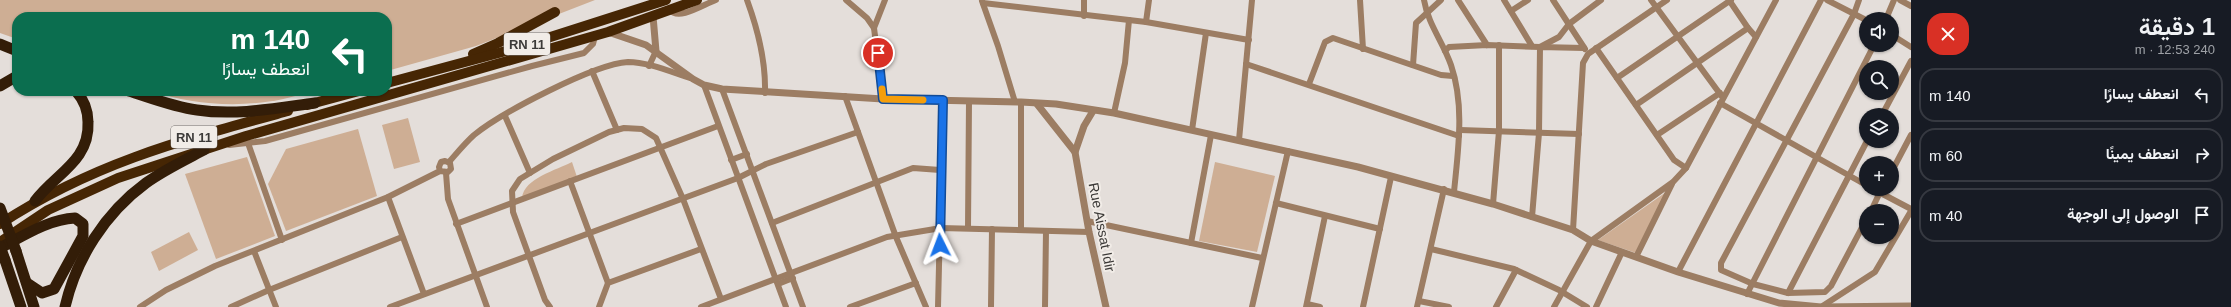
<!DOCTYPE html>
<html lang="ar">
<head>
<meta charset="utf-8">
<style>
	:root { --surface:#171b24; --page:#242831; --text:#f1f3f6; --muted:#9ea1a6; --line:#363941 }
	body { margin:0; font-family:Arial,Vazirmatn,sans-serif; background:var(--page); color:var(--text); direction:rtl; height:100vh; display:flex; flex-direction:column; font-size:15px; white-space:nowrap }
	* { box-sizing:border-box; margin:0 }
	p { font-size:13px; color:var(--muted) }
	.icon { flex:none; width:22px; height:22px; fill:none; stroke:currentColor; stroke-width:2; stroke-linecap:round; stroke-linejoin:round }
	.map { position:relative; flex:1; overflow:hidden; direction:ltr }
	.drawer { display:flex; flex-direction:column; background:var(--surface); width:320px }
	.drawer>* { flex:none }
	.hud { position:absolute; left:12px; top:12px; width:380px; height:84px; border-radius:16px; box-shadow:0 1px 3px #0004; direction:rtl; background:#0b6e4f; color:#fff; overflow:hidden }
	.controls { position:absolute; left:1859px; top:12px; display:grid; gap:8px }
	.controls a { display:grid; place-items:center; width:40px; height:40px; border-radius:50%; background:var(--surface); box-shadow:0 1px 3px #0004; font-size:20px }
	.pin { position:absolute; display:grid; place-items:center; width:34px; height:34px; color:#fff; margin:-17px; border:2px solid #fff; border-radius:50%; box-shadow:0 1px 4px #0007 }
	.me { position:absolute; width:44px; margin:-22px; rotate:357deg; stroke-linejoin:round; filter:drop-shadow(0 0 3px #0008) }
	.turn { display:flex; align-items:center; gap:14px; height:84px; padding:0 16px; font-size:18px }
	.turn .icon { width:52px; height:52px; stroke-width:2.5 }
	.turn b { display:block; font-size:28px; line-height:34px }
	.round { display:grid; place-items:center; flex:none; width:42px; height:42px; border-radius:16px; background:var(--page) }
	.summary { display:flex; align-items:center; justify-content:space-between; height:68px; padding:0 16px }
	h1 { font-size:24px; font-weight:600; line-height:30px }
	ul { padding:0; list-style:none }
	li { display:flex; align-items:center; gap:12px; height:54px; margin:0 8px 6px; padding:0 8px; border:2px solid var(--line); border-radius:16px }
	li div { flex:1 }
	li b { display:block; font-size:15px }
	li em { font-style:normal }
	main { display:flex; flex:1; min-height:0 }
	.map>svg:first-child { display:block }
</style>
</head>
<body>
<main>
<section class="drawer">
<div class="summary"><div><h1>1 دقيقة</h1><p>240 m · 12:53</p></div><a class="round" style="background:#d93025;color:#fff"><svg class="icon" aria-label="close" viewBox="0 0 24 24"><path d="M6 6l12 12M18 6L6 18"/></svg></a></div>
<ul>
<li><svg class="icon" aria-label="left" viewBox="0 0 24 24"><path d="M17 20v-9H6M10 6l-5 5 5 5"/></svg><div><b>انعطف يسارًا</b></div><em>140 m</em></li>
<li><svg class="icon" aria-label="right" viewBox="0 0 24 24"><path d="M7 20v-9h11M14 6l5 5-5 5"/></svg><div><b>انعطف يمينًا</b></div><em>60 m</em></li>
<li><svg class="icon" aria-label="arrive" viewBox="0 0 24 24"><path d="M6 21V4h12l-3 4 3 4H6"/></svg><div><b>الوصول إلى الوجهة</b></div><em>40 m</em></li>
</ul>
</section>
<div class="map">
<svg width="1911" height="307" viewBox="0 0 1911 307">
	<rect width="100%" height="100%" fill="#e4deda"/>
	<g fill="#ceae94">
		<path d="M0 0H595L476 46 387 71V17H17V39L0 33Z"/>
		<path d="M153 91H310C265 109 198 108 153 91Z"/>
		<path d="M408 118 420 162 394 169 382 125Z"/>
		<path d="M358 129 377 196 286 231 268 184 286 149Z"/>
		<path d="M247 157 275 236 216 259 185 174Z"/>
		<path d="M572 162 577 177 522 198C524 178 557 170 572 162Z"/>
		<path d="M1215 162 1275 176 1257 252 1199 241Z"/>
		<path d="M1669 190 1636 253 1598 240Z"/>
		<path d="M189 232 198 250 159 271 151 252Z"/>
	</g>
	<g fill="none" stroke-linecap="round" stroke-linejoin="round">
		<g stroke="#9c7d63" stroke-width="6">
			<path d="M747 0C758 30 766 61 765 93"/>
			<path d="M846 0 867 18 874 28 883 99"/>
			<path d="M1084 0V16"/>
			<path d="M1360 0 1363 49"/>
			<path d="M1424 0C1428 24 1443 42 1451 65 1465 106 1458 150 1454 192"/>
			<path d="M1458 0 1487 45"/>
			<path d="M1504 0 1532 46"/>
			<path d="M1553 0 1585 49"/>
			<path d="M1651 0 1723 98"/>
			<path d="M1729 0 1748 28 1756 37"/>
			<path d="M1827 0 1866 20"/>
			<path d="M1859 0 1854 14 1721 263V270L1753 284 1788 293 1825 292 1831 286 1866 220"/>
			<path d="M1900 0 1911 6"/>
			<path d="M982 1 998 46 1015 102"/>
			<path d="M983 3 1146 22 1249 40"/>
			<path d="M670 10C679 21 704 4 716 0"/>
			<path d="M1511 11 1528 0"/>
			<path d="M1886 19 1894 0"/>
			<path d="M1146 22 1149 0"/>
			<path d="M874 28 885 0"/>
			<path d="M1892 35 1911 47"/>
			<path d="M1596 48 1674 160 1686 168"/>
			<path d="M1445 51 1449 47 1487 45 1540 47 1559 37 1569 24 1601 0"/>
			<path d="M1246 64 1459 136"/>
			<path d="M1413 65 1416 23 1441 0"/>
			<path d="M649 66 656 51"/>
			<path d="M592 71 617 130"/>
			<path d="M1617 78 1731 0"/>
			<path d="M1309 84 1325 42 1333 38 1441 75 1453 76"/>
			<path d="M704 85 786 307"/>
			<path d="M722 89 803 307"/>
			<path d="M845 96 896 237 926 307"/>
			<path d="M1021 102V229"/>
			<path d="M1720 103 1866 185"/>
			<path d="M1636 105 1748 28"/>
			<path d="M1114 113 1125 63 1129 20"/>
			<path d="M1882 115 1911 61"/>
			<path d="M505 116 530 173"/>
			<path d="M1192 130 1206 33"/>
			<path d="M1460 130 1579 134"/>
			<path d="M1657 135 1720 93"/>
			<path d="M1239 140 1252 0"/>
			<path d="M248 143 282 240"/>
			<path d="M229 145 265 141 532 66 584 53 593 44 595 36"/>
			<path d="M731 160 747 154"/>
			<path d="M449 162C457 153 465 143 474 135 501 113 594 64 628 62 648 62 671 72 690 78"/>
			<path d="M1892 171 1911 135"/>
			<path d="M446 173 448 199 487 307"/>
			<path d="M570 181 608 283"/>
			<path d="M1873 189 1911 209"/>
			<path d="M388 197 424 294"/>
			<path d="M1276 203 1380 229"/>
			<path d="M1493 204 1499 131V45"/>
			<path d="M1871 211 1881 190"/>
			<path d="M1532 217 1539 133 1540 47 1584 48"/>
			<path d="M1087 221 1262 258"/>
			<path d="M772 223 913 168 940 170"/>
			<path d="M456 224 718 126"/>
			<path d="M968 228 969 102"/>
			<path d="M1573 230 1583 63 1588 54 1667 0"/>
			<path d="M1191 243 1211 135"/>
			<path d="M1431 249 1514 269 1559 290 1587 307"/>
			<path d="M254 251 276 307"/>
			<path d="M1636 257 1672 184"/>
			<path d="M1678 272 1821 0"/>
			<path d="M778 284 793 278"/>
			<path d="M1788 293 1867 141"/>
			<path d="M1747 294 1874 45"/>
			<path d="M1419 301 1449 307"/>
			<path d="M1307 304 1320 307"/>
			<path d="M140 307 166 290 215 266 388 197 440 171 448 172 451 169 450 163 445 161 441 162 439 167 440 171"/>
			<path d="M231 307 269 290 402 237"/>
			<path d="M390 307 738 178 766 164 858 132"/>
			<path d="M550 307 545 300 513 212 512 191 520 179 553 159 609 132 624 128 642 129 656 138 683 199 721 299"/>
			<path d="M599 307 608 283 701 249"/>
			<path d="M701 307 887 237 941 228 1089 232"/>
			<path d="M850 307 916 283"/>
			<path d="M938 307 943 100"/>
			<path d="M991 307 992 229"/>
			<path d="M1045 307 1046 231"/>
			<path d="M1252 307 1288 151"/>
			<path d="M1306 307 1325 216"/>
			<path d="M1363 307 1391 177"/>
			<path d="M1417 307 1444 189"/>
			<path d="M1496 307 1516 270"/>
			<path d="M1554 307 1591 241 1673 182 1686 168 1776 0"/>
			<path d="M1596 307 1622 252"/>
			<path d="M1821 307 1875 272 1911 211"/>
		</g>
		<g stroke="#9c7d63" stroke-width="7">
			<path d="M653 16 656 51"/>
			<path d="M608 32 646 45 693 79 704 85 722 89 883 99 1021 102 1056 104 1114 113 1358 167 1493 204 1573 230 1591 241 1678 272 1779 303 1821 307 1911 306"/>
			<path d="M1037 104 1075 152 1089 232 1106 307"/>
			<path d="M1075 152 1084 126 1093 111"/>
		</g>
		<g stroke="#462604" stroke-width="10">
			<path d="M473 54 498 43 555 12"/>
			<path d="M387 83 513 49 666 0"/>
			<path d="M307 105 359 91"/>
			<path d="M0 224C93 163 182 140 288 111"/>
			<path d="M0 242 48 210 118 178 246 136 608 32 697 0"/>
		</g>
		<g stroke="#331d08" stroke-width="11">
			<path d="M0 44 17 51"/>
			<path d="M0 86 17 76"/>
			<path d="M129 91C151 98 174 107 197 110 236 116 277 108 315 103"/>
			<path d="M35 201C55 174 90 161 88 122 88 110 84 100 76 91"/>
			<path d="M0 248C23 236 49 219 75 218L83 224V236L54 289 42 293 27 283"/>
			<path d="M16 251 34 307"/>
			<path d="M5 260 21 307"/>
			<path d="M65 307C76 259 105 213 146 183 164 170 185 160 204 150"/>
		</g>
		<g stroke="#331d08" stroke-width="11">
			<path d="M0 208 16 251"/>
			<path d="M0 246 5 260"/>
		</g>
	</g>
	<g fill="none" stroke-linecap="round" stroke-linejoin="round">
		<g stroke="#114b97" stroke-width="10">
			<path id="route" d="M878 53 883 99 943 100 940 245"/>
		</g>
		<use href="#route" stroke="#1a73e8" stroke-width="7"/>
		<path stroke="#f59e0b" stroke-width="7" d="M882 89 883 99 923 100"/>
	</g>
	<g text-anchor="middle" stroke-width="4" stroke-linejoin="round" paint-order="stroke">
		<g fill="#f1ece7" stroke="#726f6c" stroke-width="1">
			<rect x="504" y="33" width="46" height="22" rx="3"/>
			<rect x="171" y="126" width="46" height="22" rx="3"/>
		</g>
		<g font-size="13" font-weight="bold" fill="#3c3a38">
			<text x="527" y="49">RN 11</text>
			<text x="194" y="142">RN 11</text>
		</g>
		<g font-size="14" fill="#3c3a38" stroke="#f1ece7">
			<text transform="translate(1102 227) rotate(79)" y="5">Rue Aissat Idir</text>
		</g>
	</g>
</svg>
<div class="controls">
<a><svg class="icon" aria-label="sound" viewBox="0 0 24 24"><path d="M4 9h4l5-4v14l-5-4H4zM17 9q2 3 0 6"/></svg></a>
<a><svg class="icon" aria-label="search" viewBox="0 0 24 24"><circle cx="10" cy="10" r="6"/><path d="M15 15l6 6"/></svg></a>
<a><svg class="icon" aria-label="layers" viewBox="0 0 24 24"><path d="M12 4l9 5-9 5-9-5zM3 14l9 5 9-5"/></svg></a>
<a>+</a>
<a>−</a>
</div>
<div class="pin" style="left:878px;top:53px;background:#d93025"><svg class="icon" aria-label="arrive" viewBox="0 0 24 24"><path d="M6 21V4h12l-3 4 3 4H6"/></svg></div>
<svg class="me" style="left:940px;top:245px" viewBox="-20 -20 40 40"><path d="M0-17L14 15 0 8-14 15z" fill="#1a73e8" stroke="#fff" stroke-width="4"/></svg>
<div class="hud">
<div class="turn"><svg class="icon" aria-label="left" viewBox="0 0 24 24"><path d="M17 20v-9H6M10 6l-5 5 5 5"/></svg><div><b>140 m</b>انعطف يسارًا</div></div>
</div>
</div>
</main>
</body>
</html>
